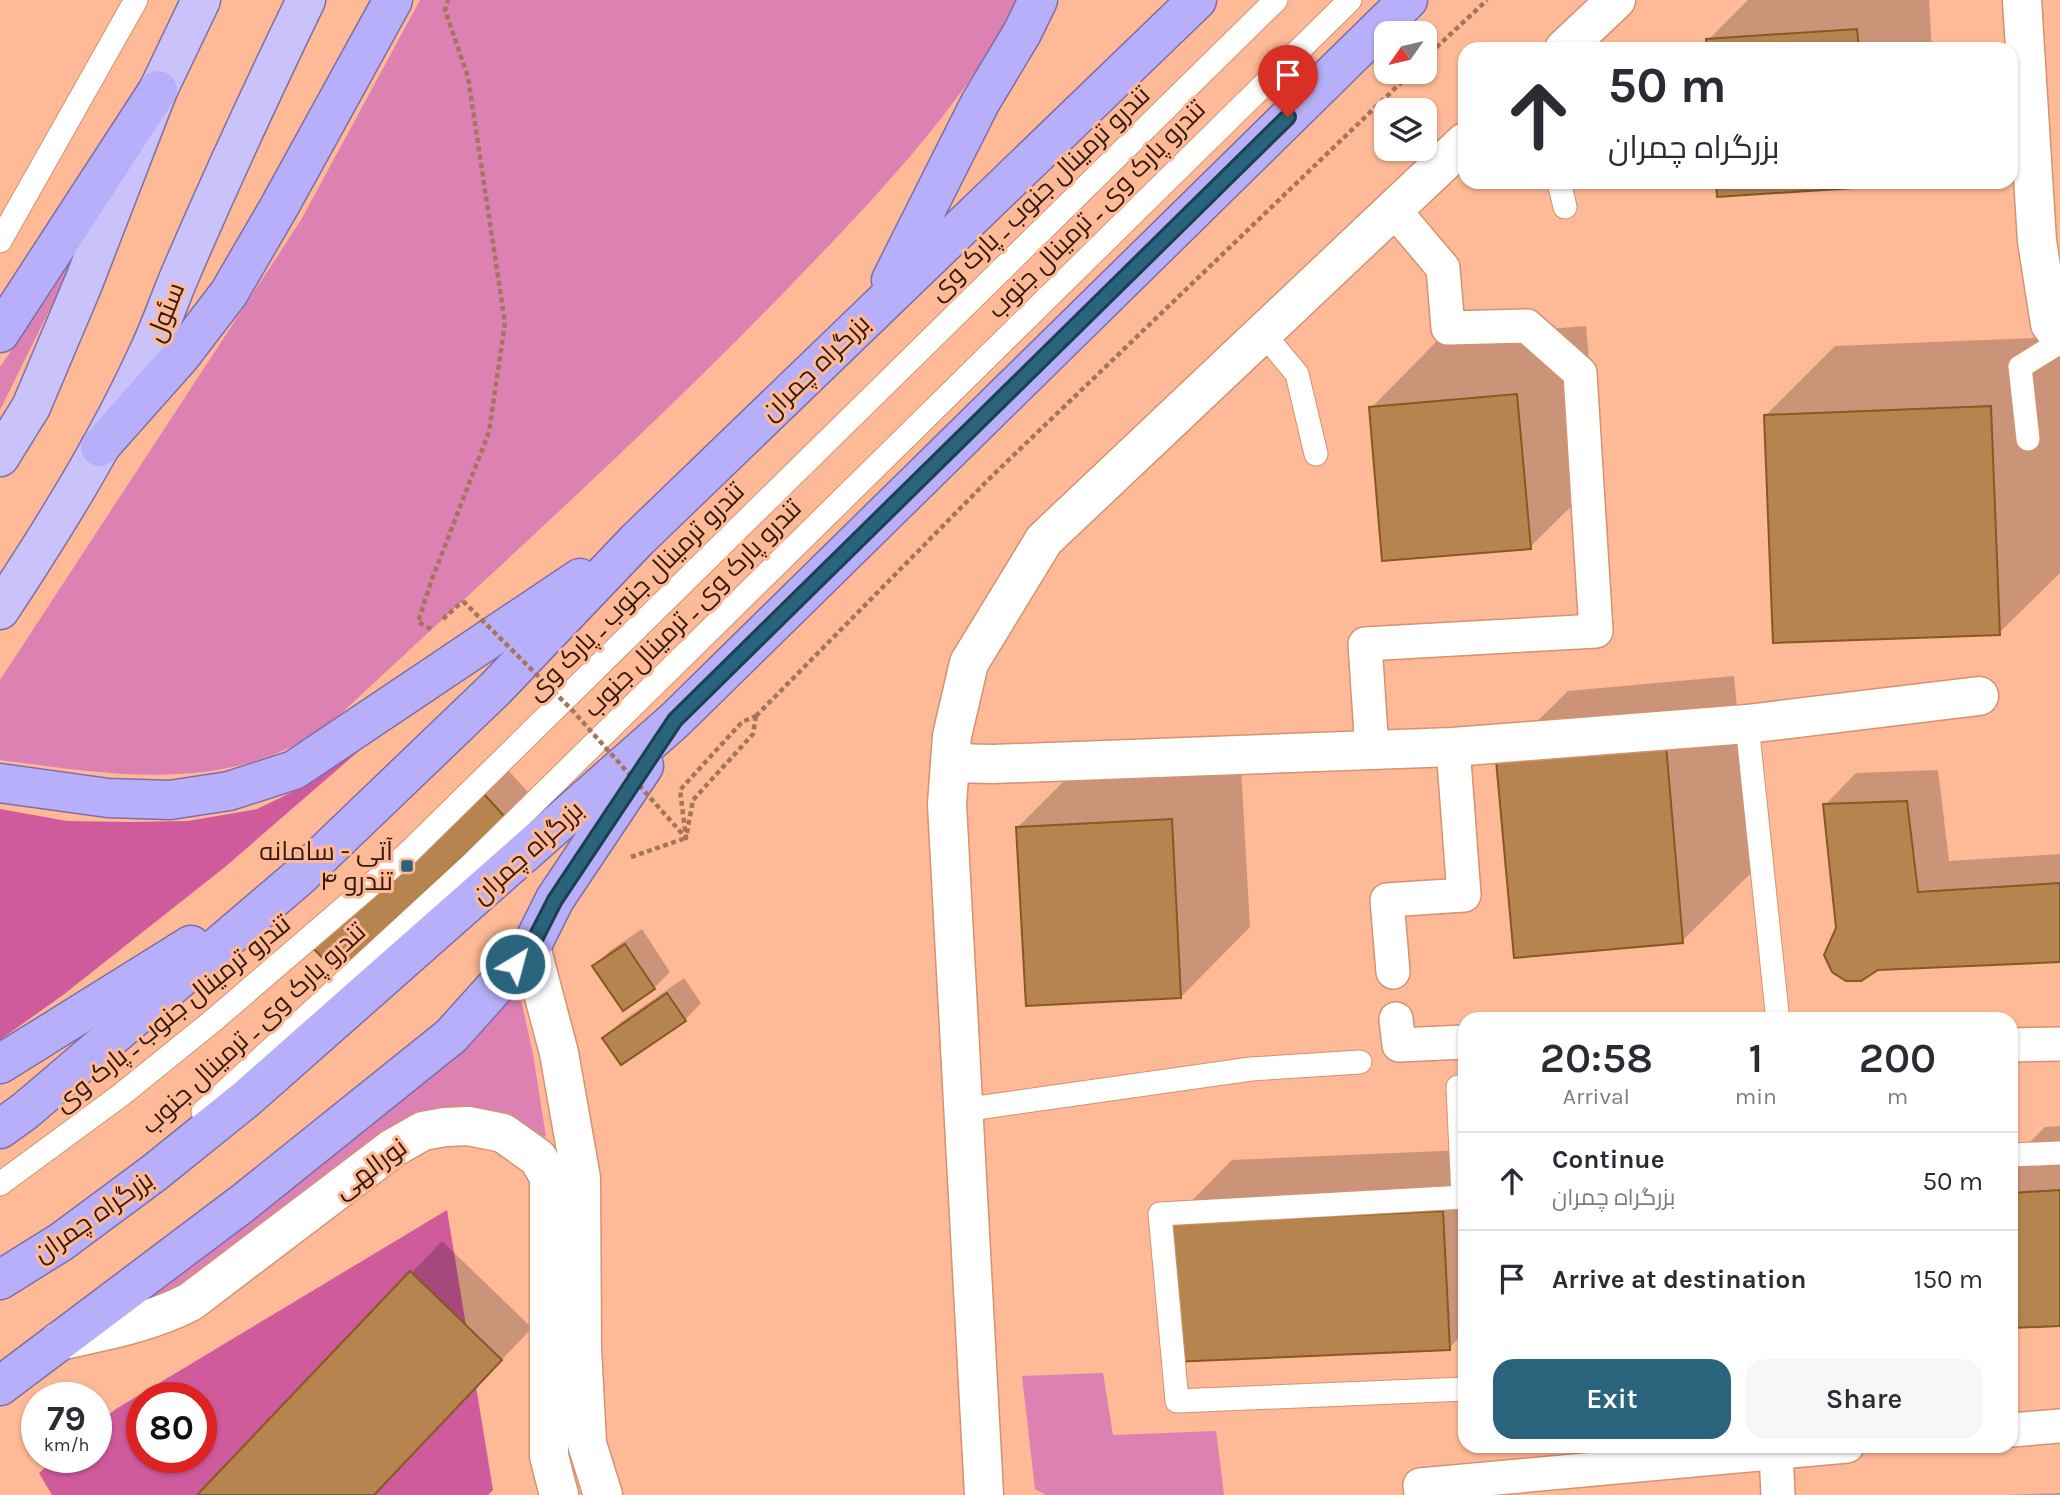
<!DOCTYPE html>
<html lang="en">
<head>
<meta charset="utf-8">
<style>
	:root { --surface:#fff; --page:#f7f7f7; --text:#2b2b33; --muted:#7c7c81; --line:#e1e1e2; --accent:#29647c }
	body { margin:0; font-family:Karla,Cairo,sans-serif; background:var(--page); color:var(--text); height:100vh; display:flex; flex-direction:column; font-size:26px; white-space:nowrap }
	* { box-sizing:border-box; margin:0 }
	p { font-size:23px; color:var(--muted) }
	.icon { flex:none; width:38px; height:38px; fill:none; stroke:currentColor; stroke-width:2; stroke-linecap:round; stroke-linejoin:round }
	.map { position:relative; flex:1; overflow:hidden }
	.details { position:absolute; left:1458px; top:1012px; width:560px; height:441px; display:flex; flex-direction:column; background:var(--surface); border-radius:21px; box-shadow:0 2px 5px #0004 }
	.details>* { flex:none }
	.banner { position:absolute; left:1458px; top:42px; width:560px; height:147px; border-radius:21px; box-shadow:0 2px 5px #0004; background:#fff; color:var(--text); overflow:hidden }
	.needle { width:46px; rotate:236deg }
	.controls { position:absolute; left:1374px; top:21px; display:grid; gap:14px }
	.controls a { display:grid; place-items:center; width:63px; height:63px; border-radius:14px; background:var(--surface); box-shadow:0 2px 5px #0004; font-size:35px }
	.speed { position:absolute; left:21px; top:1382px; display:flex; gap:14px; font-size:35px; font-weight:700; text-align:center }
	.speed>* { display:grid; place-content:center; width:91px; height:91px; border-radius:50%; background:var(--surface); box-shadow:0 2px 5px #0004; line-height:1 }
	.speed small { font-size:18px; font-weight:400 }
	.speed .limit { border:10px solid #d22; background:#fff; color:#111 }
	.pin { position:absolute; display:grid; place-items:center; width:60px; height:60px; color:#fff; margin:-72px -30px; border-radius:50% 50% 50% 0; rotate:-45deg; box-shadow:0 0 7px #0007 }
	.pin .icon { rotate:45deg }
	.me { position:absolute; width:77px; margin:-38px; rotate:37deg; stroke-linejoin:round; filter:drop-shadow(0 0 5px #0008) }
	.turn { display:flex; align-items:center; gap:24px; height:147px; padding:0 35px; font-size:32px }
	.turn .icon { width:91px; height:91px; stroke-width:2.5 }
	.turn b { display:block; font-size:49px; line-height:60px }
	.eta { display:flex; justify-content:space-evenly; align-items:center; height:119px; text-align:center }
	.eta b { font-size:42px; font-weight:600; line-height:49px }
	.primary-button { display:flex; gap:14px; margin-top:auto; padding:14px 35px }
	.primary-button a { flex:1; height:80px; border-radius:21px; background:var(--accent); color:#fff; font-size:28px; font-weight:600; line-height:80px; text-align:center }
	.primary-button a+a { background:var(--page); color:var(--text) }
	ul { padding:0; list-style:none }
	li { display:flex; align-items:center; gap:21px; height:98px; padding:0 35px; border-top:2px solid var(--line) }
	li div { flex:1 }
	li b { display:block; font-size:26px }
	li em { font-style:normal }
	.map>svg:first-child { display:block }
</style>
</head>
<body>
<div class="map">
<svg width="2060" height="1495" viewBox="0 0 2060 1495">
	<rect width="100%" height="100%" fill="#feb996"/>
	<g fill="#dc81b1">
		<path d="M420 0H1018C966 104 873 200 792 284 645 436 487 577 333 721 317 731 300 744 282 751 192 790 93 772 0 760V680L301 220Z"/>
		<path d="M98 212 0 410V367L52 291Z"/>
		<path d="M517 981 533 1054 546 1137 495 1116 472 1111 222 1263 132 1314 154 1285Z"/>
		<path d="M1103 1373 1113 1435 1216 1431 1224 1495H1046L1035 1489 1022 1376Z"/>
	</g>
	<g fill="#d05b9c" fill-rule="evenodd">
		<path d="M375 737 225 867 63 995 0 1040V809L67 821 130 822 188 821 257 809 307 785Z"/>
		<path d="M447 1210 493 1490 488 1495H52L39 1473 57 1458H96V1425L116 1409ZM142 1398H201V1458H142Z"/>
	</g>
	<g fill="#0003">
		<path d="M1748 0H1929L1932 49H1709L1708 40Z"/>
		<path d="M1586 326 1600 478 1530 547 1371 408 1440 338Z"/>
		<path d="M2060 337V573L1999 633 1766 415 1835 346Z"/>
		<path d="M1734 676 1752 872 1682 941 1498 760 1568 691Z"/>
		<path d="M1240 750 1250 927 1181 997 1018 827 1087 758Z"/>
		<path d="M508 770 528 792 503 816 313 946Z"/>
		<path d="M1938 770 1949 861 2060 854V961L1837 929 1825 805 1856 773Z"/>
		<path d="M642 929 670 972 654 988 595 966 611 950Z"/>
		<path d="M684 978 701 1003 685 1020 604 1038 621 1022Z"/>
		<path d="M2060 1126V1324L2011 1326V1136L2013 1159 2045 1127Z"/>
		<path d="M1465 1150V1332L1449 1348 1168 1225 1232 1160Z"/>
		<path d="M442 1241 532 1328 373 1495H199Z"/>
		<path d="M2060 1493V1495H2005Z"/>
	</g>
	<g fill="#b6854f" stroke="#875920" stroke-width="2">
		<path d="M1857 29 1859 49H1707L1706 39Z"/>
		<path d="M1716 182H1868V187L1717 197Z"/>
		<path d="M1517 394 1531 549 1382 561 1369 407Z"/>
		<path d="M1991 406 2000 635 1773 643 1764 415Z"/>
		<path d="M1666 745 1683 943 1514 958 1496 760Z"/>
		<path d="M483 793 505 817 337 973 311 946Z"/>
		<path d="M1907 801 1918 892 2060 883V962L1878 970 1861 981H1846L1832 972 1824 955 1836 928 1823 804Z"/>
		<path d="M1172 819 1181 998 1026 1006 1016 827Z"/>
		<path d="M625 944 655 989 623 1011 592 966Z"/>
		<path d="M667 993 686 1021 621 1065 602 1038Z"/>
		<path d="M2060 1190V1326L2011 1328V1193Z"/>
		<path d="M1443 1211 1450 1350 1172 1362 1166 1224Z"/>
		<path d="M410 1271 502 1360 374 1495H197Z"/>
	</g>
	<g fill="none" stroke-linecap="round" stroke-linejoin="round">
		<g stroke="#d49270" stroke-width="25">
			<g id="service">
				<path d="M1559 182 1565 207"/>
				<path d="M0 241 136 0"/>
				<path d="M1263 333 1297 374 1316 454"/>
				<path d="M2028 439 2020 367 2060 342"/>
				<path d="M1747 724 1777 1012"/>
				<path d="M1458 1087 1463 1197"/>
				<path d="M963 1110 1251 1069 1360 1062"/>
				<path d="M203 1112 472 864 1350 0"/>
				<path d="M2011 1155 2060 1153"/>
				<path d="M0 1184 121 1095 215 1019 408 853 1276 0"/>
				<path d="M1465 1197 1160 1214 1177 1401 1465 1389"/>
			</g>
		</g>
		<g stroke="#d49270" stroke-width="36">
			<g id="pedestrian">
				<path d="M1372 750 1365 644 1596 631 1580 373 1527 326 1448 328 1443 268 1394 210"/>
				<path d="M1393 972 1387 900 1464 895 1453 747"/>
				<path d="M1396 1019 1399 1045 1465 1042"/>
				<path d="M2011 1045 2060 1044"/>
				<path d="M2011 1430 2060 1426"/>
				<path d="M1776 1452 1778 1495"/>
				<path d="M1421 1495 1420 1485 1847 1446"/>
			</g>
		</g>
		<g stroke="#d49270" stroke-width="41">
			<g id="minor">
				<path d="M2022 0 2037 241 2050 324 2060 337"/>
				<path d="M1564 49 1616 0"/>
				<path d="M950 763 993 764 1453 747 1747 724 1979 696"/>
				<path d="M984 1495 947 804 952 736 969 663 1044 540 1465 142"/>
			</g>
		</g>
		<g stroke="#d49270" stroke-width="41">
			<g id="tertiary">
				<path d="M531 947 559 1053 581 1178 582 1348 587 1444 603 1495"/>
				<path d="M59 1341C105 1331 149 1323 190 1302L393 1148 423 1131 445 1127 468 1126 503 1133 538 1158 549 1177V1456L559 1495"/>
			</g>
		</g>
		<g stroke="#7e6ea6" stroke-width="41">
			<g id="primary">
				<path d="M0 457 31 407 83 284 158 90 201 0"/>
				<path d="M0 610C54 528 107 443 148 353 160 328 169 301 180 275 220 182 262 91 306 0"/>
			</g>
		</g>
		<g stroke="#7e6ea6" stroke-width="41">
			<g id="trunk">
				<path d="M891 280 980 103 1022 33 1038 0"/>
				<path d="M0 333 158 90"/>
				<path d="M100 447 180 357 229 293 279 207 393 0"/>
				<path d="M0 783 108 798 170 800 229 791 294 770 580 578"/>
				<path d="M0 1064 191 945"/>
				<path d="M0 1129 25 1111 299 877 495 689 637 540 1197 0"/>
				<path d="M0 1280 61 1242 154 1173 247 1098 675 720 1408 0"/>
				<path d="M0 1386 243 1203 451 1036 531 947 555 899 644 766"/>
			</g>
		</g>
		<g stroke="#a6745b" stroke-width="4.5" stroke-dasharray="5 3.5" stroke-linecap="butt">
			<path d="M1424 59 1487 0"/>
			<path d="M443 619 463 601"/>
			<path d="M431 629 418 622 431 582 489 432 505 323 468 77 445 10 448 0"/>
			<path d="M756 716 992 476 1412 72"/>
			<path d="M756 716 753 734 693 800 686 838 680 790 742 722Z"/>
			<path d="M631 857 686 838"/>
		</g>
		<use href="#service" stroke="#fff" stroke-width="23"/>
		<use href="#pedestrian" stroke="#fff" stroke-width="33"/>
		<use href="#minor" stroke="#fff" stroke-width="38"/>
		<use href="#tertiary" stroke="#fff" stroke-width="38"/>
		<use href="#primary" stroke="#cac3fb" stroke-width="38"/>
		<use href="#trunk" stroke="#b8affa" stroke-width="38"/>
		<path stroke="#a6745b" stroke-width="4.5" stroke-dasharray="5 3.5" stroke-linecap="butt" d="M463 601 573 711 686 838"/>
	</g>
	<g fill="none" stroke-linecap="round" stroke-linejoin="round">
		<g stroke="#1b4151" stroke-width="18">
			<path id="route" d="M515 964 531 947 555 900 675 720 1288 117"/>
		</g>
		<use href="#route" stroke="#29647c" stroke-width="12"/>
	</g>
	<rect fill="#29647c" stroke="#feb996" stroke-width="2.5" x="400" y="859" width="14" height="14" rx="3.5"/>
	<g text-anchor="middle" stroke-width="6" stroke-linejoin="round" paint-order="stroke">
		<g font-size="26" fill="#331a0c" stroke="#feb996">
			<text transform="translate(1039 193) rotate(-44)" y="9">تندرو ترمینال جنوب ـ پارک وی</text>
			<text transform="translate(1096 209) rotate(-45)" y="9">تندرو پارک وی ـ ترمینال جنوب</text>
			<text transform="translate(165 312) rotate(-68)" y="9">سئول</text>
			<text transform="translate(815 367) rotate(-44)" y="9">بزرگراه چمران</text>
			<text transform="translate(635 591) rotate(-45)" y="9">تندرو ترمینال جنوب ـ پارک وی</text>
			<text transform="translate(692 608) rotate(-45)" y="9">تندرو پارک وی ـ ترمینال جنوب</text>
			<text transform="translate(527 852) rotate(-42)" y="9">بزرگراه چمران</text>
			<text transform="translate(172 1013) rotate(-39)" y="9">تندرو ترمینال جنوب ـ پارک وی</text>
			<text transform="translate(253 1028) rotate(-43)" y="9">تندرو پارک وی ـ ترمینال جنوب</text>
			<text transform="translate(370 1168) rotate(-36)" y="9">نورالهی</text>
			<text transform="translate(93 1216) rotate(-35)" y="9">بزرگراه چمران</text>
		</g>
		<g font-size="26" fill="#331a0c" stroke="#feb996" text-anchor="end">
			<text x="393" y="860">آتی - سامانه<tspan x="393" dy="30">۴ تندرو</tspan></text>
		</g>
	</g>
</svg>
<div class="controls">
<a><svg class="needle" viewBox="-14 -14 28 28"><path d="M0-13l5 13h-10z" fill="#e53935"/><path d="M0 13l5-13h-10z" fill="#7c7c81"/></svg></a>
<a><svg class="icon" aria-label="layers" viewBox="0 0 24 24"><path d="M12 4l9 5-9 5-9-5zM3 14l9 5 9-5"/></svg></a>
</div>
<div class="speed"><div>79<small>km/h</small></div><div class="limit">80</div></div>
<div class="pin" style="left:1288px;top:117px;background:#d93025"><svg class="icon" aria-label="arrive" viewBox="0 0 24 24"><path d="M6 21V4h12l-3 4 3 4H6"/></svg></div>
<svg class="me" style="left:515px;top:964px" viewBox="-20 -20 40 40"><circle r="17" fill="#29647c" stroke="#fff" stroke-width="3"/><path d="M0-11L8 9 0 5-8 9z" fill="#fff"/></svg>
<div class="banner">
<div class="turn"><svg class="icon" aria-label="ahead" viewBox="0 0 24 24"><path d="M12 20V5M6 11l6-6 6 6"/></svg><div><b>50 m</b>بزرگراه چمران</div></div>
</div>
<section class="details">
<div class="eta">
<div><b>20:58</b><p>Arrival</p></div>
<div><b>1</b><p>min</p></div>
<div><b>200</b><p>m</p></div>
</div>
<ul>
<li><svg class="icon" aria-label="ahead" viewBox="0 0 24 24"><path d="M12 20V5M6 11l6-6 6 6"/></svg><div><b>Continue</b><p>بزرگراه چمران</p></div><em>50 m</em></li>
<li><svg class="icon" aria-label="arrive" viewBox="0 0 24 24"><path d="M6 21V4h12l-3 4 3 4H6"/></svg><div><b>Arrive at destination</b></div><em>150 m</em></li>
</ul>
<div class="primary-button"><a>Exit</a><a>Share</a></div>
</section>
</div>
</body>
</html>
